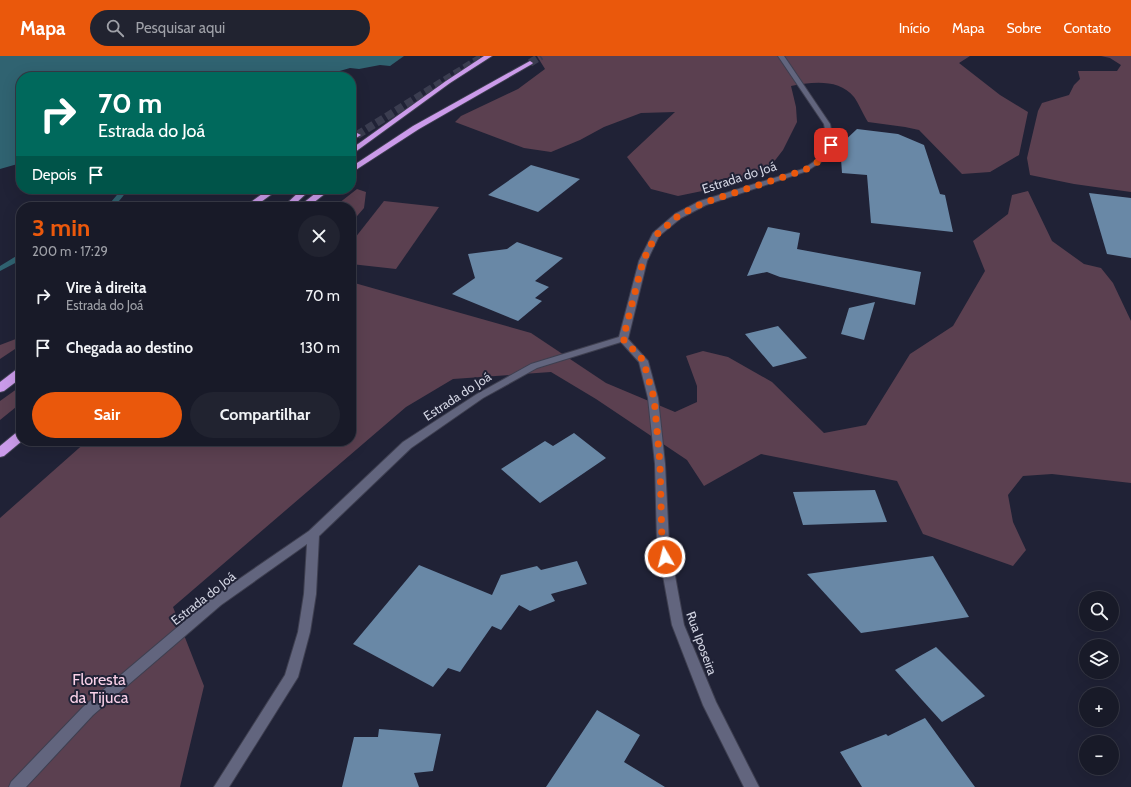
<!DOCTYPE html>
<html lang="pt">
<head>
<meta charset="utf-8">
<style>
	:root { --surface:#181a28; --page:#212330; --text:#f1f3f6; --muted:#9fa1a8; --line:#363845; --accent:#ea580c }
	body { margin:0; font-family:Cabin,sans-serif; background:var(--page); color:var(--text); height:100vh; display:flex; flex-direction:column; font-size:15px; white-space:nowrap }
	* { box-sizing:border-box; margin:0 }
	p { font-size:13px; color:var(--muted) }
	.icon { flex:none; width:22px; height:22px; fill:none; stroke:currentColor; stroke-width:2; stroke-linecap:round; stroke-linejoin:round }
	.map { position:relative; flex:1; overflow:hidden }
	.drawer { position:absolute; left:16px; top:146px; width:340px; height:244px; display:flex; flex-direction:column; background:var(--surface); border-radius:16px; box-shadow:0 4px 16px #0002,0 0 0 1px var(--line) }
	.drawer>* { flex:none }
	.top-card { position:absolute; left:16px; top:16px; width:340px; height:122px; border-radius:16px; box-shadow:0 4px 16px #0002,0 0 0 1px var(--line); background:#00695c; color:#fff; overflow:hidden }
	.fabs { position:absolute; left:1079px; top:535px; display:grid; gap:8px }
	.fabs a { display:grid; place-items:center; width:40px; height:40px; border-radius:50%; background:var(--surface); box-shadow:0 4px 16px #0002,0 0 0 1px var(--line); font-size:20px }
	.pin { position:absolute; display:grid; place-items:center; width:34px; height:34px; color:#fff; margin:-17px; border-radius:8px; box-shadow:0 2px 6px #0006 }
	.me { position:absolute; width:44px; margin:-22px; rotate:352deg; stroke-linejoin:round; filter:drop-shadow(0 0 3px #0008) }
	.turn { display:flex; align-items:center; gap:14px; height:84px; padding:0 16px; font-size:18px }
	.turn .icon { width:52px; height:52px; stroke-width:2.5 }
	.turn b { display:block; font-size:28px; line-height:34px }
	.then { display:flex; align-items:center; height:38px; padding:0 16px; background:#0003; gap:8px; font-size:15px }
	.round { display:grid; place-items:center; flex:none; width:42px; height:42px; border-radius:21px; background:var(--page) }
	.headline { display:flex; align-items:center; justify-content:space-between; height:68px; padding:0 16px }
	h1 { font-size:24px; font-weight:700; line-height:30px; color:var(--accent) }
	.cta { display:flex; gap:8px; margin-top:auto; padding:8px 16px }
	.cta a { flex:1; height:46px; border-radius:24px; background:var(--accent); color:#fff; font-size:16px; font-weight:700; line-height:46px; text-align:center }
	.cta a+a { background:var(--page); color:var(--text) }
	ul { padding:0; list-style:none }
	li { display:flex; align-items:center; gap:12px; height:52px; padding:0 16px }
	li div { flex:1 }
	li b { display:block; font-size:15px }
	li em { font-style:normal }
	header { display:flex; align-items:center; gap:24px; box-sizing:border-box; height:56px; padding:0 20px; background:var(--accent); color:#fff }
	header strong { font-size:19px }
	nav { display:flex; gap:22px; margin-inline-start:auto; font-size:14px }
	.search { width:280px; height:36px; background:var(--page); display:flex; align-items:center; gap:10px; box-sizing:border-box; padding:0 14px; border-radius:22px; color:var(--muted); font-size:15px }
	.map>svg:first-child { display:block }
</style>
</head>
<body>
<header>
<strong>Mapa</strong>
<div class="search"><svg class="icon" aria-label="search" viewBox="0 0 24 24"><circle cx="10" cy="10" r="6"/><path d="M15 15l6 6"/></svg>Pesquisar aqui</div>
<nav><a>Início</a><a>Mapa</a><a>Sobre</a><a>Contato</a></nav>
</header>
<div class="map">
<svg width="1131" height="731" viewBox="0 0 1131 731">
	<rect width="100%" height="100%" fill="#202236"/>
	<g fill="#5b4050">
		<path d="M537 0H970L959 7 1000 39 1028 56 1019 99 990 116 962 118 919 74 905 71 868 66C863 58 859 48 854 41 839 22 811 26 791 30L796 51 797 66 783 94 773 107 736 128 678 140 651 133 627 101 675 56 641 57 604 71 580 84 551 96 524 92 455 66 461 60 518 33 545 13Z"/>
		<path d="M1101 0H1131V136L1074 128 1030 119 1027 102 1038 55 1042 47 1069 39 1074 29 1080 23 1078 15H1117L1121 9 1110 2Z"/>
		<path d="M357 133 366 136 364 152 351 167V151H334Z"/>
		<path d="M1028 135 1052 185 1084 208 1101 212 1113 227 1131 265V427L1052 418 1023 420 1008 439 1013 466 1026 494 1013 510 923 478 897 425 761 398 704 430 687 404 596 343 551 316 453 323 406 351 173 551 204 630 180 731H0V462L87 385H351V226L531 277 606 327 675 356 697 346V330L686 300 703 295 728 301 772 326 824 377 866 369 910 298 953 270 985 215 973 185 1008 158 1012 139Z"/>
		<path d="M384 145 439 151 396 213 351 208V187Z"/>
		<path d="M21 281V289L0 303V289Z"/>
		<path d="M21 330V347L0 364V345Z"/>
	</g>
	<path fill="#306371" d="M0 0H404L390 10 380 9 359 13 350 12 319 21H21V107L0 113Z"/>
	<g fill="none" stroke-linecap="round" stroke-linejoin="round">
		<g fill="#306371" fill-rule="evenodd">
			<path d="M122 133H128C121 143 117 151 104 151L111 146Z"/>
			<path d="M18 199H21V204L0 215V210Z"/>
		</g>
	</g>
	<g fill="#6988a6">
		<path d="M857 73 898 78 924 89 940 138 945 139 953 176 871 167 867 119 842 117 840 89Z"/>
		<path d="M531 109 580 123 538 156 488 139Z"/>
		<path d="M1089 137 1131 142V202L1107 198Z"/>
		<path d="M768 171 800 177 797 193 921 216 915 249 780 221 767 216 747 220Z"/>
		<path d="M517 186 563 202 535 225 549 231 535 242 542 245 518 265 452 238 475 222 468 198 507 193Z"/>
		<path d="M875 246 864 284 841 278 849 252Z"/>
		<path d="M778 270 788 281 807 302 773 311 745 278Z"/>
		<path d="M574 377 606 402 540 447 501 413 545 385 553 390Z"/>
		<path d="M875 434 887 466 803 469 793 436Z"/>
		<path d="M933 500 969 561 861 577 807 518Z"/>
		<path d="M577 505 587 528 551 538 555 545 530 555 519 549 501 574 492 570 460 616 448 612 433 631 353 588 419 509 492 539 501 519 537 510 541 514Z"/>
		<path d="M936 591 985 640 942 666 895 614Z"/>
		<path d="M597 654 640 679 624 706 665 731H546Z"/>
		<path d="M925 662 975 731H862L840 696 886 678 888 680Z"/>
		<path d="M379 673 441 678 433 715 414 717 419 731H342L354 681H378Z"/>
	</g>
	<g fill="none" stroke-linecap="round" stroke-linejoin="round">
		<g stroke="#3b3d50" stroke-width="8" stroke-dasharray="8 3.5" stroke-linecap="butt">
			<path d="M530 7 541 0"/>
			<path d="M357 79 484 0"/>
		</g>
		<g stroke="#3e3f50" stroke-width="2">
			<path id="street" d="M778 0H784L830 68 834 89 827 102 807 115 706 149 681 162 659 180 647 205 628 283 648 305 658 342 665 408 669 487 684 569 716 646 759 731H744L703 649 672 569 657 487 655 408 648 342 639 306 621 286 537 312 483 342 411 392 319 480 316 538 310 576 298 621 229 731H214L285 619 298 576 304 538 307 488 221 549 93 659 26 731H9L11 726 83 651 213 541 309 475 403 386 477 338 531 308 619 281 639 205 653 177 675 158 700 145 803 113 821 101 828 89 824 68Z"/>
		</g>
		<g stroke="#3e3f50" stroke-width="2">
			<g id="highway">
				<path d="M484 0H492L450 27 351 99V93L446 25Z"/>
				<path d="M530 5 533 7 532 8 419 73 351 117V111L413 70Z"/>
				<path d="M357 77 361 79 351 85V79Z"/>
				<path d="M269 133H279L254 151H244Z"/>
				<path d="M302 133H311L292 151H283Z"/>
				<path d="M321 133H331L308 151H298Z"/>
				<path d="M21 312V322L4 335 0 336V326L17 313Z"/>
				<path d="M21 375 22 385 4 400 0 401V390L17 376Z"/>
			</g>
		</g>
		<use href="#street" fill="#62657e" fill-rule="evenodd"/>
		<use href="#highway" fill="#cb9bea" fill-rule="evenodd"/>
	</g>
	<g fill="none" stroke-linecap="round" stroke-linejoin="round">
		<path stroke="#ea580c" stroke-width="7" stroke-dasharray="0 12.6" d="M665 501 662 487 660 408 654 342 643 304 623 283 643 205 656 179 678 160 703 147 805 114 824 102 831 89"/>
	</g>
	<g text-anchor="middle" stroke-width="4" stroke-linejoin="round" paint-order="stroke">
		<g font-size="13" fill="#d2d4e2" stroke="#202236">
			<text transform="translate(739 121) rotate(-18)" y="5">Estrada do Joá</text>
			<text transform="translate(457 340) rotate(-33)" y="5">Estrada do Joá</text>
			<text transform="translate(203 542) rotate(-38)" y="5">Estrada do Joá</text>
			<text transform="translate(702 587) rotate(70)" y="5">Rua Iposeira</text>
		</g>
		<g font-size="16" fill="#f9d1e8" stroke="#202236">
			<text x="99" y="629">Floresta<tspan x="99" dy="18">da Tijuca</tspan></text>
		</g>
	</g>
</svg>
<div class="fabs">
<a><svg class="icon" aria-label="search" viewBox="0 0 24 24"><circle cx="10" cy="10" r="6"/><path d="M15 15l6 6"/></svg></a>
<a><svg class="icon" aria-label="layers" viewBox="0 0 24 24"><path d="M12 4l9 5-9 5-9-5zM3 14l9 5 9-5"/></svg></a>
<a>+</a>
<a>−</a>
</div>
<div class="pin" style="left:831px;top:89px;background:#d93025"><svg class="icon" aria-label="arrive" viewBox="0 0 24 24"><path d="M6 21V4h12l-3 4 3 4H6"/></svg></div>
<svg class="me" style="left:665px;top:501px" viewBox="-20 -20 40 40"><circle r="17" fill="#ea580c" stroke="#fff" stroke-width="3"/><path d="M0-11L8 9 0 5-8 9z" fill="#fff"/></svg>
<div class="top-card">
<div class="turn"><svg class="icon" aria-label="right" viewBox="0 0 24 24"><path d="M7 20v-9h11M14 6l5 5-5 5"/></svg><div><b>70 m</b>Estrada do Joá</div></div>
<div class="then">Depois<svg class="icon" aria-label="arrive" viewBox="0 0 24 24"><path d="M6 21V4h12l-3 4 3 4H6"/></svg></div>
</div>
<section class="drawer">
<div class="headline"><div><h1>3 min</h1><p>200 m · 17:29</p></div><a class="round"><svg class="icon" aria-label="close" viewBox="0 0 24 24"><path d="M6 6l12 12M18 6L6 18"/></svg></a></div>
<ul>
<li><svg class="icon" aria-label="right" viewBox="0 0 24 24"><path d="M7 20v-9h11M14 6l5 5-5 5"/></svg><div><b>Vire à direita</b><p>Estrada do Joá</p></div><em>70 m</em></li>
<li><svg class="icon" aria-label="arrive" viewBox="0 0 24 24"><path d="M6 21V4h12l-3 4 3 4H6"/></svg><div><b>Chegada ao destino</b></div><em>130 m</em></li>
</ul>
<div class="cta"><a>Sair</a><a>Compartilhar</a></div>
</section>
</div>
</body>
</html>
